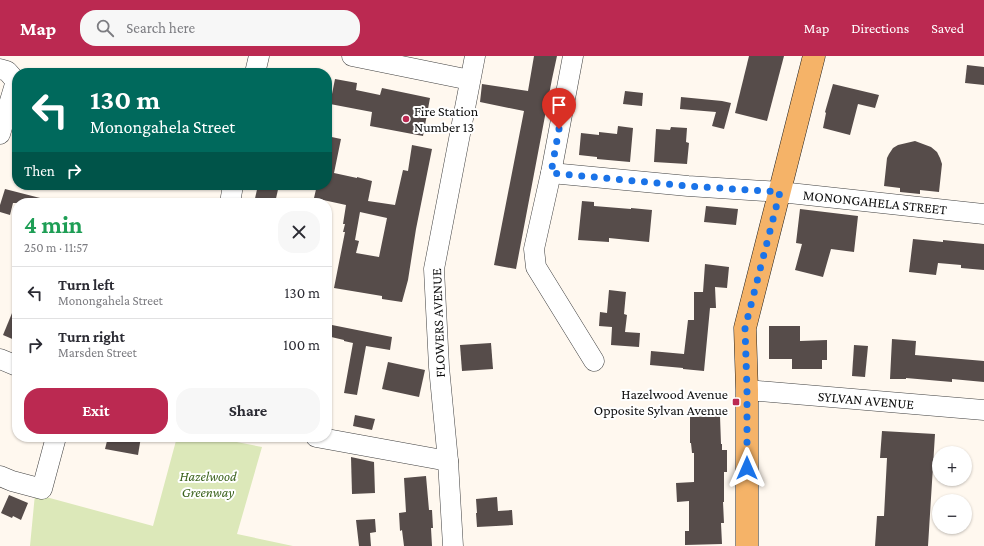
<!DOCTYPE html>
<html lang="en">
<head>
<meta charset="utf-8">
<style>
	:root { --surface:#fff; --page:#f7f7f7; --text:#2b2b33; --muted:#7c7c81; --line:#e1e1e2; --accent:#bb2951 }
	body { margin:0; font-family:"Crimson Pro",serif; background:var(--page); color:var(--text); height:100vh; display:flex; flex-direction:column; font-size:15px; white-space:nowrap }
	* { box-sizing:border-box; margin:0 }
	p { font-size:13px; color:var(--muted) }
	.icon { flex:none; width:22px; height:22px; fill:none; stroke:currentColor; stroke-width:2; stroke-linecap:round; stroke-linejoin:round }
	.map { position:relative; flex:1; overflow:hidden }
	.sheet { position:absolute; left:12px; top:142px; width:320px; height:244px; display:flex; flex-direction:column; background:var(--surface); border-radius:16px; box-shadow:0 1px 3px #0004 }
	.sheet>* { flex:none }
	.guide { position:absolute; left:12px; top:12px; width:320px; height:122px; border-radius:16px; box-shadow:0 1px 3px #0004; background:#00695c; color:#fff; overflow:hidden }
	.buttons { position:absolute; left:932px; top:390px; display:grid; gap:8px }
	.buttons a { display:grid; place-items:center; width:40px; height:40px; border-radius:50%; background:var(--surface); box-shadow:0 1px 3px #0004; font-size:20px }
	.pin { position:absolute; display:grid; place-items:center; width:34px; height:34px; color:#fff; margin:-41px -17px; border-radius:50% 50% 50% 0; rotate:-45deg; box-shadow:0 0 4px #0007 }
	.pin .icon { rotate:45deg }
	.me { position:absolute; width:44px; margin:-22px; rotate:0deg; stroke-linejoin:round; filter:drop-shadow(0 0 3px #0008) }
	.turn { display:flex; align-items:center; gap:14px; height:84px; padding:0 12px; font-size:18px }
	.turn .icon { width:52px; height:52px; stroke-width:2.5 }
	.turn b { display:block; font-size:28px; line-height:34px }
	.then { display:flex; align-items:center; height:38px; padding:0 12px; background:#0003; gap:8px; font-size:15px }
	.round { display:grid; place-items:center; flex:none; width:42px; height:42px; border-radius:16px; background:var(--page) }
	.headline { display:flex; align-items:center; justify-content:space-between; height:68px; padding:0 12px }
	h1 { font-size:24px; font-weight:700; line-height:30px; color:#1e9e55 }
	.action { display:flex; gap:8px; margin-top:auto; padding:8px 12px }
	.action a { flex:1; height:46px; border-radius:16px; background:var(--accent); color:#fff; font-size:16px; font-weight:700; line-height:46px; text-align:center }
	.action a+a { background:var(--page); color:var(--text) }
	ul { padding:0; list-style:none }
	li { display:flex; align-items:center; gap:12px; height:52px; padding:0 12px; border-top:1px solid var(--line) }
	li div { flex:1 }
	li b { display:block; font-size:15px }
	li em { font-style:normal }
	header { display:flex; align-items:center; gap:24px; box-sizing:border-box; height:56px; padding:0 20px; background:var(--accent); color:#fff }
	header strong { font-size:19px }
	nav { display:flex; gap:22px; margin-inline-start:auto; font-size:14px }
	.search { width:280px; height:36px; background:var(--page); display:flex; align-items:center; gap:10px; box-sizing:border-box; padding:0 14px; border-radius:16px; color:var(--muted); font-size:15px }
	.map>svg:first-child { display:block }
</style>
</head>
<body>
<header>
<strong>Map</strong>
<div class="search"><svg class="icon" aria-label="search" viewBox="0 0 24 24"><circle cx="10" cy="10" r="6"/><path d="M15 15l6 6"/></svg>Search here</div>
<nav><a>Map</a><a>Directions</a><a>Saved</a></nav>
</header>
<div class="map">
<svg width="984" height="490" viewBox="0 0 984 490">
	<rect width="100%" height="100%" fill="#fff8ef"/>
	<path fill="#dce8b9" d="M177 381H211L262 391 237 478 293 490H30L35 438 153 470Z"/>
	<g fill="#564c4a" fill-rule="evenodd">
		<path d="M534 0H557L552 23 516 213 494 209 524 55 480 46 482 28 528 35Z"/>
		<path d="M749 0H784L767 65 735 57Z"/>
		<path d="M967 9 984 11V29L965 27Z"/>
		<path d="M335 23 357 27 356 34 380 39 382 32 430 42 423 80 370 70 372 56 330 48Z"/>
		<path d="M833 28 879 39 875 52 858 48 850 79 823 72 826 57 825 56Z"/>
		<path d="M625 35 643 37 642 50 623 48Z"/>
		<path d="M681 41 722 45 731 47 724 73 712 70 716 56 680 53Z"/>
		<path d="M618 70 633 72 630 106 597 103V101L579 99 581 77 599 79V76L617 78Z"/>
		<path d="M671 71 687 72 686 86 689 87 687 108 654 106 656 73 670 74Z"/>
		<path d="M327 80 341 83 334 117 357 122V121L372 125 368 145 395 149 403 114 408 115 412 89 432 93 416 173 408 224 402 246 382 243V240L334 232 345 176H343L345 168H343L346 149 314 142 317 129H327ZM360 156 387 162 379 201 356 197 359 185 355 184Z"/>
		<path d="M915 85 931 91 937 96 940 102 942 108 939 136 920 134V138L900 136V132L884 130 887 102 889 98 893 92 898 89Z"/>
		<path d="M258 129H279L275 147H254Z"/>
		<path d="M5 133 44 143 43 147H13L10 159 0 156V149Z"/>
		<path d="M582 145 594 146V150L631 153V152L652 154 649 186 609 182V186L578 184Z"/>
		<path d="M706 150 738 153 736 169 704 166Z"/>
		<path d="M800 153 858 160 854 196 831 193 823 221 795 214 802 188 796 187Z"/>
		<path d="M913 183 943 186V184L984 188V214L961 212V209L938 207 936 219 909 216Z"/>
		<path d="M705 208 729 211 727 232 715 231 716 252H710L704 315 683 313V312L650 309 651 295 684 298 688 264H694V236H703Z"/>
		<path d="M609 234 626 236 624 258 627 259 625 276 640 277 639 291 611 289 612 271 599 270 600 256 607 257Z"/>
		<path d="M17 245V285L3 279Z"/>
		<path d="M327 268 392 281 390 294 366 290 357 339 344 337 353 287 344 285V284L327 280Z"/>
		<path d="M769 270H800V285L827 284V304H822V313H792V303H769Z"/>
		<path d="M892 283 916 285 915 299 984 305V326L952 323V326L906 322V323H890Z"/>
		<path d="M491 287 493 313 462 315 460 289Z"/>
		<path d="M854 289 868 290 865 321 852 320Z"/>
		<path d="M388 306 425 314 419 341 382 333Z"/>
		<path d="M355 359 375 363 372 374 353 370Z"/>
		<path d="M720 360 721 388H722V394H727V416H724V446H723L724 467H721L722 488 685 489V475H689V445L677 446 676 427 694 426V397H692L691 387H690V361Z"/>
		<path d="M882 375 935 378 928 490H875L877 460H884L887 402H880Z"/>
		<path d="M108 381H141L138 399 105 393Z"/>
		<path d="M351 401 374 406 375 437 352 438Z"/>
		<path d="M426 420 429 454H432L433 472H431L432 490H404L402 474 400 475 399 457 406 456 404 422Z"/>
		<path d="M9 439 28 447 21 464 13 460 12 462 1 457Z"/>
		<path d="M497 441 498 455 512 454 513 469 477 471 476 457H477L476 443Z"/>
		<path d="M375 463 376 476 370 477 371 490H359L356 464Z"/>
	</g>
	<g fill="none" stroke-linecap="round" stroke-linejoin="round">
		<g stroke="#414141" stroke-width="21">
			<g id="minor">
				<path d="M352 0 470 24"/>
				<path d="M573 0 551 117 534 193 536 211 594 305"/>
				<path d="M0 13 7 15 16 25 0 78"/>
				<path d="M255 17 259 0"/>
				<path d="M551 117 688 130 780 136 984 158"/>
				<path d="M230 147 233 129"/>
				<path d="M0 303 17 310"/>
				<path d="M747 334 984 354"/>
				<path d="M316 381 448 405"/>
				<path d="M0 420 12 425 42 433 56 381"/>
				<path d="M453 490 448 405 439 311 434 213 475 0"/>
			</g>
		</g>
		<g stroke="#1f1f1f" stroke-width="23">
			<path id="major" d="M747 490V334L745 272 814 0"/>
		</g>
		<use href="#minor" stroke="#fff" stroke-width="20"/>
		<use href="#major" stroke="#f5b368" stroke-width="22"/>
	</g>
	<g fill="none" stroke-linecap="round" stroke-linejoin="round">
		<path stroke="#1a73e8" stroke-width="7" stroke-dasharray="0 12.6" d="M559 73 551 117 688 130 780 136 745 272 747 334V412"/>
	</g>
	<g fill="#bb2951" stroke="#fff" stroke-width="1.5">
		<circle cx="406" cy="63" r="4"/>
		<rect x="732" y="342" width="8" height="8" rx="2"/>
	</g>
	<g text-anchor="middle" stroke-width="4" stroke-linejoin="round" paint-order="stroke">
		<g font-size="14" fill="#0e0e0e" stroke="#fff" text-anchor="start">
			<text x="414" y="60">Fire Station<tspan x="414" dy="16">Number 13</tspan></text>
			<text x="728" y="343" text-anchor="end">Hazelwood Avenue<tspan x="728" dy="16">Opposite Sylvan Avenue</tspan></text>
		</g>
		<g font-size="14" fill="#0e0e0e" stroke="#fff">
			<text transform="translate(875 146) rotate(6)" y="5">MONONGAHELA STREET</text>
			<text transform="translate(438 267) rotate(-92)" y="5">FLOWERS AVENUE</text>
			<text transform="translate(866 344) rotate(5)" y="5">SYLVAN AVENUE</text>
		</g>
		<g font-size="14" font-style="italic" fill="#3d641f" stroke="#fff">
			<text x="208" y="425">Hazelwood<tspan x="208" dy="16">Greenway</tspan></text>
		</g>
	</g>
</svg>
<div class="buttons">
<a>+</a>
<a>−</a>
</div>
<div class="pin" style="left:559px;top:73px;background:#d93025"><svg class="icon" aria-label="arrive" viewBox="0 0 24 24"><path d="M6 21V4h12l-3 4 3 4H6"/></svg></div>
<svg class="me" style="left:747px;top:412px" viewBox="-20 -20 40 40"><path d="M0-17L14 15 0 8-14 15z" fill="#1a73e8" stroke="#fff" stroke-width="4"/></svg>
<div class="guide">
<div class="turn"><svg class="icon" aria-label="left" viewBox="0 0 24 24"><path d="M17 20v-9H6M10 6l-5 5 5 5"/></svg><div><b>130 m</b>Monongahela Street</div></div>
<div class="then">Then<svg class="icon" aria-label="right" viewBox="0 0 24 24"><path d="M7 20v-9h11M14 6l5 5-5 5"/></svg></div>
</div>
<section class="sheet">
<div class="headline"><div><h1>4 min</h1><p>250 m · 11:57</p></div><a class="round"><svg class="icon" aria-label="close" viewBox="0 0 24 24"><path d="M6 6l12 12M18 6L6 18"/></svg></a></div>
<ul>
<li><svg class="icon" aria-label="left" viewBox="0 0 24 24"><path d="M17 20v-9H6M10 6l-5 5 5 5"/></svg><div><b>Turn left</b><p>Monongahela Street</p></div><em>130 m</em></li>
<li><svg class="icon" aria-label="right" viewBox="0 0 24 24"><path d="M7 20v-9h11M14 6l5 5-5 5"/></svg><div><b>Turn right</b><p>Marsden Street</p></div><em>100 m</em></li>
</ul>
<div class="action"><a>Exit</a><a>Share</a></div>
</section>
</div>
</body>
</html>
